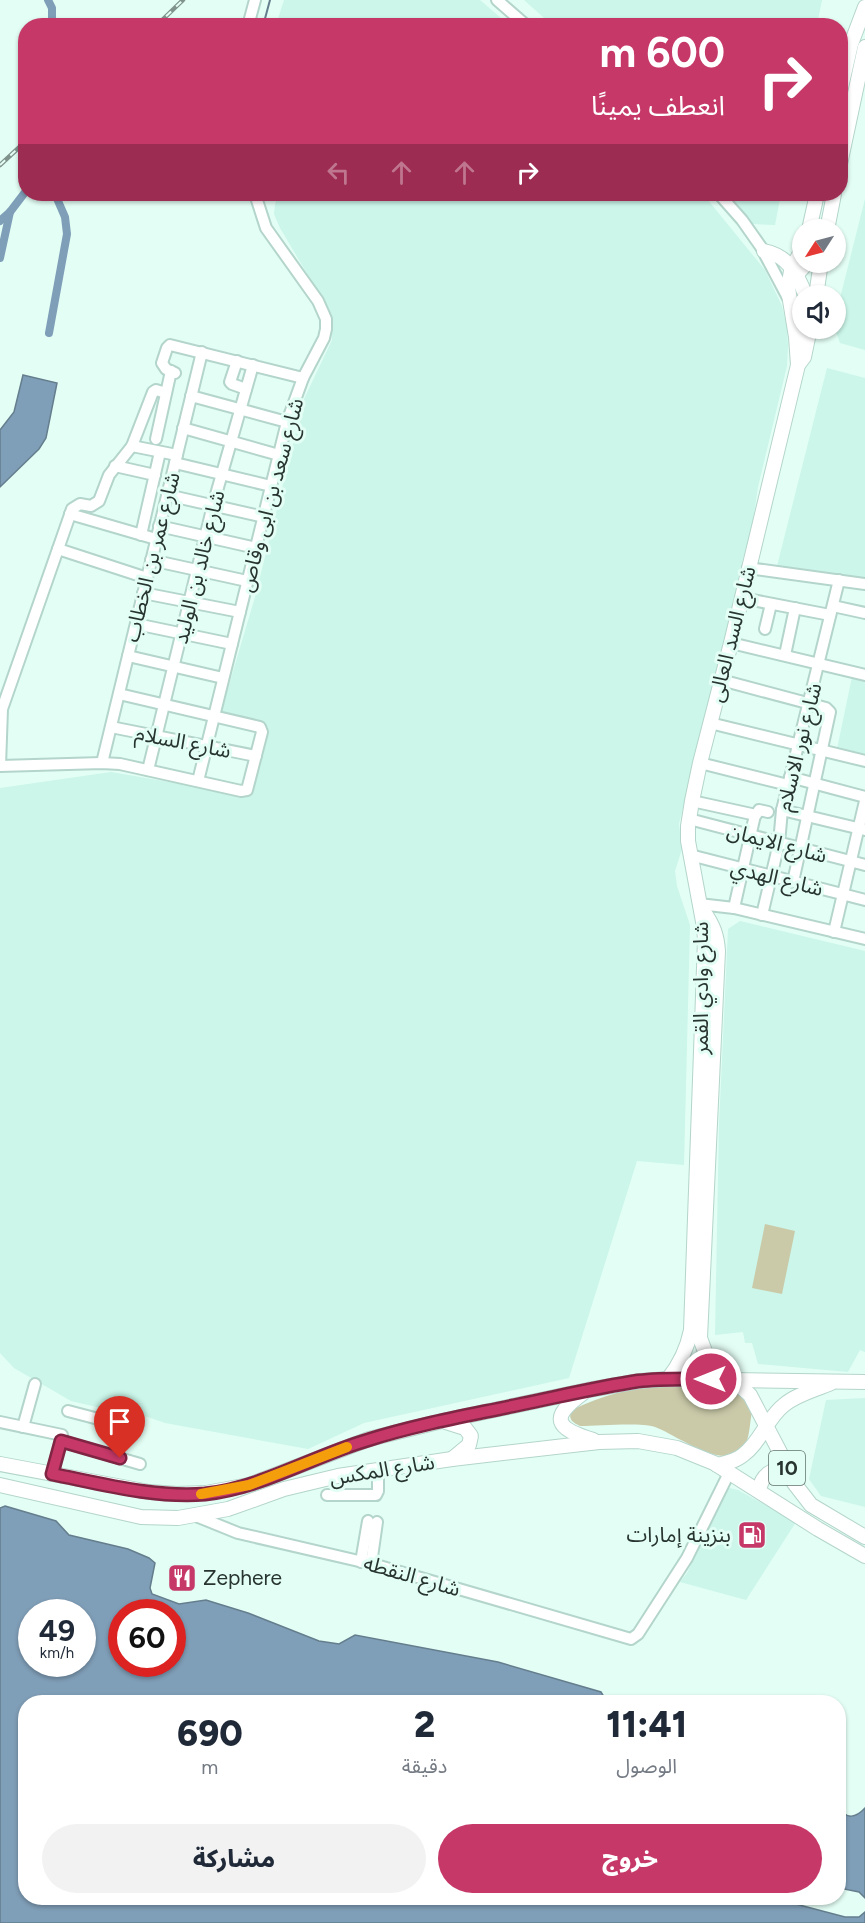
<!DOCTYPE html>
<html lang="ar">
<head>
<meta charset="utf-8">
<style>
	:root { --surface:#fff; --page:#f2f2f3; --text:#1f2937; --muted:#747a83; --accent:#c53868 }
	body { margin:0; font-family:Figtree,"Noto Sans Arabic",sans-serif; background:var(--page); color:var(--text); direction:rtl; height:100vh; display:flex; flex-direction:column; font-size:22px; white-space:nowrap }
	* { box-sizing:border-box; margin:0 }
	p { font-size:20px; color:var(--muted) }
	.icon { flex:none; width:33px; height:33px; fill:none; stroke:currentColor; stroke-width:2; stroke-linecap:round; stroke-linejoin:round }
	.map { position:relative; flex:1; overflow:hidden; direction:ltr }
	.side { position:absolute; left:18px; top:1695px; width:828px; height:210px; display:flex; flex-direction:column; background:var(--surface); border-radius:24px; box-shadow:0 2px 4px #0004; direction:rtl }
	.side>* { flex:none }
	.hud { position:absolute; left:18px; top:18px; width:830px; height:183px; border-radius:24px; box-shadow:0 2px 4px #0004; direction:rtl; background:#c53868; color:#fff; overflow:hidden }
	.needle { width:39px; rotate:234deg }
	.fabs { position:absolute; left:792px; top:219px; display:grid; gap:12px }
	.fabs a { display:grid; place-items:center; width:54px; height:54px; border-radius:50%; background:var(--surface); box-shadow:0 2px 4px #0004; font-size:30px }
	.speed { position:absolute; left:18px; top:1599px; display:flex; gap:12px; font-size:30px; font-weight:700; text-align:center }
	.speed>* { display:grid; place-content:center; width:78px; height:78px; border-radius:50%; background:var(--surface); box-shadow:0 2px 4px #0004; line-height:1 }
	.speed small { font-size:15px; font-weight:400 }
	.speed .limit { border:9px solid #d22; background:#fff; color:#111 }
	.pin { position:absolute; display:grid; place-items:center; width:51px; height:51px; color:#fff; margin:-62px -26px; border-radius:50% 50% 50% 0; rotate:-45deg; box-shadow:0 0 6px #0007 }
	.pin .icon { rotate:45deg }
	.me { position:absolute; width:66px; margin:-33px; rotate:270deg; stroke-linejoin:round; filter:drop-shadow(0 0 4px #0008) }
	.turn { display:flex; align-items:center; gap:21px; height:126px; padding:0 24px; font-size:27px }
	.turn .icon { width:78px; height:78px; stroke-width:2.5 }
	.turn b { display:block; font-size:42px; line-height:51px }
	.lanes { display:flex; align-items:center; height:57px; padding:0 24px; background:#0003; justify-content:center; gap:30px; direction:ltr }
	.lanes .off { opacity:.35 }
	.eta { display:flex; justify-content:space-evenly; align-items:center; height:102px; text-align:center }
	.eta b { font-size:36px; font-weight:800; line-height:42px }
	.button { display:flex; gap:12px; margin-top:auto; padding:12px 24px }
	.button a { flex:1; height:69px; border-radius:36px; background:var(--accent); color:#fff; font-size:24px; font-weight:800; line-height:69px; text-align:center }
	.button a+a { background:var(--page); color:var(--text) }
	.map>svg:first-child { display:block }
</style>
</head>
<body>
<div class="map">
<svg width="865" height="1923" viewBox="0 0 865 1923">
	<rect width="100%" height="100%" fill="#e3fef5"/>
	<g fill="#cbf6e9">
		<path d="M284 0H480L509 25H276Z"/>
		<path d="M524 0H822L817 25 553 26Z"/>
		<path d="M279 194H703L765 270 782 306 787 327 788 346 787 366 758 487 753 521 739 574 736 595 679 824 682 849 675 871 677 886 690 925 684 1165 637 1161 569 1378 364 1423 308 1449 165 1423 119 1407 114 1411 71 1401 14 1368 0 1353V788L111 772 251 796 268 727 220 715 255 597 304 399 332 340 328 309 280 228 274 214 275 204Z"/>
		<path d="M729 194H781L775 225 752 224Z"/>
		<path d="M865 199V350L840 343 835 329 836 314Z"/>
		<path d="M827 368 865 378V581L777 566Z"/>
		<path d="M852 677 865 680V756L837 749Z"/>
		<path d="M740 921 865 951V1352L860 1350 848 1372 758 1364 752 1343H745L743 1332 715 1335 719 1125 728 929Z"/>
		<path d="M865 1398V1507L821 1496 809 1479 826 1400Z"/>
		<path d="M725 1487 738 1490 796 1522 746 1600 680 1582 687 1573 697 1552Z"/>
	</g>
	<g fill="#cacaa9">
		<path d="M765 1224 795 1231 782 1294 752 1288Z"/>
		<path d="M662 1386 734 1389 742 1393 752 1411C750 1421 750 1434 746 1443 730 1477 676 1434 655 1427 639 1422 599 1426 580 1426 574 1423 568 1420 571 1412L574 1409C602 1396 631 1387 662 1386Z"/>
	</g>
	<g fill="#7f9eb7" stroke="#657e8e" stroke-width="1.5" fill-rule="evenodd">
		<path d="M23 375 57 383 46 438 39 449 0 487V430L14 412Z"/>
		<path d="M5 1506 56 1521 69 1535 128 1549 149 1558 155 1563 150 1588 152 1594 179 1604 206 1600 222 1605 248 1613 319 1641 339 1644 355 1635 498 1662 601 1692 607 1702H26V1898H773L845 1917H859L865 1912V1923H0V1508ZM32 1612H82V1664H32ZM122 1612H172V1664H122Z"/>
		<path d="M839 1807C846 1820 856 1818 865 1808V1898L859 1892 839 1888Z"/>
	</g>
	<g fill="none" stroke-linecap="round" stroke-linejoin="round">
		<path stroke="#657e8e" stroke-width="2" d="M263 26 270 0"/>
		<g stroke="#7f9eb7" stroke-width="8">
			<path d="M48 0 52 8V26"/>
			<path d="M0 221 10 212 26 191"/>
			<path d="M0 258 10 212"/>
			<path d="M49 333 67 234 65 217 55 194"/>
		</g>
		<g stroke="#b4d5cb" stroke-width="14">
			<g id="minor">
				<path d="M497 0 527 26"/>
				<path d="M248 26 255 0"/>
				<path d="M719 194 742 220 761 247 788 298"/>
				<path d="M237 361 230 382 232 384 246 389"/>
				<path d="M175 373 166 369 162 363 167 348 170 345 303 378"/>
				<path d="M191 396 287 422"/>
				<path d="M183 428 279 455"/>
				<path d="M156 439 171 371"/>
				<path d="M132 446 177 455"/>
				<path d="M175 463 271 486"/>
				<path d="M115 466 155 475"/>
				<path d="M167 495 264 517"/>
				<path d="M70 514 156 539"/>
				<path d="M159 526 256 548"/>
				<path d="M141 535 160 452"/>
				<path d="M58 549 147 578"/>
				<path d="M151 560 247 581"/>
				<path d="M748 568 865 584"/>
				<path d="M143 593 240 612"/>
				<path d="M742 598 830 615"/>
				<path d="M833 606 865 613"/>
				<path d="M136 624 232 644"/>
				<path d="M765 629 771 604"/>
				<path d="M731 643 865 675"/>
				<path d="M785 655 795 608"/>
				<path d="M128 656 223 678"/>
				<path d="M721 680 826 708 830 712 793 882"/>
				<path d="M710 723 865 761"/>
				<path d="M111 727 256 756"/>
				<path d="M102 763 202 352"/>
				<path d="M700 763 788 785"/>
				<path d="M0 766 102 763 120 764 241 791 247 790 262 732 260 727 119 694"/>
				<path d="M0 766 2 709 72 509 80 504 91 506 99 501 109 475 132 446 153 392 156 390 166 393"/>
				<path d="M148 770 213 505 253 365"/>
				<path d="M790 777 865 797"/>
				<path d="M198 781 287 422 303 378 324 338 326 329V319L318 301 266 228 255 194"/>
				<path d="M692 801 756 815 759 810 768 812"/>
				<path d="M782 810 865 830"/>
				<path d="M689 819 865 865"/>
				<path d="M690 855 865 900"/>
				<path d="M699 904 734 908 865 939"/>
				<path d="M734 908 755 815"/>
				<path d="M762 915 779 843 782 810 839 580"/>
				<path d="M834 932 865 801"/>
				<path d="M68 1411 110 1422"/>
				<path d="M0 1422 62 1435"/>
				<path d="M23 1427 35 1384"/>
				<path d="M52 1474 61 1441 140 1464"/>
				<path d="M327 1495H376L378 1491V1470"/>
				<path d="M196 1516 238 1533 376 1565 631 1639 638 1634 687 1558 729 1473"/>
				<path d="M361 1562 368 1521"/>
				<path d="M371 1564 377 1522"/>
			</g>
		</g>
		<g stroke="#b4d5cb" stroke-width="16">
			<g id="major">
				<path d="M840 92 851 44 865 7"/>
				<path d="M840 164 865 47"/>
				<path d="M809 230 817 194"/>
				<path d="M827 230 834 194"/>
				<path d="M764 251C789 256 797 274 806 296"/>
				<path d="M797 274 808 262"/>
				<path d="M816 296 821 262"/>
				<path d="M798 365 796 337 788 288 791 271 802 249"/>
				<path d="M704 912C713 925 717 935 718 951L700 1338 707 1357 750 1395 783 1458 794 1483 811 1505 865 1537"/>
				<path d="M668 1379C680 1364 687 1350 691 1330L705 940 704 927 688 841V826L692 801 700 763 731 643 798 365 804 357 810 328"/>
				<path d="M583 1393C549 1418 555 1428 593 1440"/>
				<path d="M446 1422 465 1428 471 1436 469 1445 452 1459"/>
				<path d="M0 1464 149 1492 177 1494 206 1493 249 1485 369 1439 442 1421 588 1390 640 1381 668 1379 865 1382"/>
				<path d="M717 1465C726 1463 736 1461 743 1455 760 1443 767 1418 784 1405 797 1394 815 1390 831 1383"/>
				<path d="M0 1485 141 1517 178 1518 228 1509 284 1489 338 1476 452 1459 599 1442 638 1441 677 1448 714 1463 818 1529 865 1556"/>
				<path d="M759 1491C761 1476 772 1467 788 1469"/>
			</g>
		</g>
		<use href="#minor" stroke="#fff" stroke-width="10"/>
		<use href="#major" stroke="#fff" stroke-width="14"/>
		<g stroke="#80948d" stroke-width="4.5">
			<g id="rail">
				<path d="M156 26 183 0"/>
				<path d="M0 165 26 141"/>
			</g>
		</g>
		<use href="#rail" stroke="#e3fef5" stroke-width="2" stroke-dasharray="7" stroke-linecap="butt"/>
	</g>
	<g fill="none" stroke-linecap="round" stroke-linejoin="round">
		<g stroke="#802444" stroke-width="15">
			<path id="route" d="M120 1458 61 1441 52 1474C102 1484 154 1498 205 1494 262 1488 313 1456 368 1440 418 1424 471 1415 522 1404 561 1396 599 1387 638 1381 662 1378 687 1379 711 1379"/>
		</g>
		<use href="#route" stroke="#c53868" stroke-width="10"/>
		<path stroke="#f59e0b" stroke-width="10" d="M201 1494 249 1485 347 1447"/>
	</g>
	<defs>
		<g id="fuel-square" transform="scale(1.5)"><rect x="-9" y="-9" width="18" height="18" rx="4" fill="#c53868" stroke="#e3fef5"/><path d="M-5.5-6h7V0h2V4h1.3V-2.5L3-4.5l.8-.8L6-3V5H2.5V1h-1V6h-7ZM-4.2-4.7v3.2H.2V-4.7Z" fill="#fff"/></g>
		<g id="restaurant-square" transform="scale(1.5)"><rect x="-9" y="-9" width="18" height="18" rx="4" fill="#c53868" stroke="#e3fef5"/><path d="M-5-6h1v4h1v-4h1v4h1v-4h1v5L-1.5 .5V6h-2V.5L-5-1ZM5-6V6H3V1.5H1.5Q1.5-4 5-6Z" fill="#fff"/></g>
	</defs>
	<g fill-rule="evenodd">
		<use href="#fuel-square" x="752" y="1535"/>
		<use href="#restaurant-square" x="182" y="1578"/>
	</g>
	<g text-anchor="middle" stroke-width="6" stroke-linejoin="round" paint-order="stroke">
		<rect fill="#e3fef5" stroke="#5f716b" stroke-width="1.5" x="769" y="1451" width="36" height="34" rx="4.5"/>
		<g font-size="20" font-weight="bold" fill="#273430">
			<text x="787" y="1475">10</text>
		</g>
		<g font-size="21" fill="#273430" stroke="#e3fef5">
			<text transform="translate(271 495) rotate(-75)" y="7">شارع سعد بن ابى وقاص</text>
			<text transform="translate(152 557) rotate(-76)" y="7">شارع عمر بن الخطاب</text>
			<text transform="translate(199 567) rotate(-76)" y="7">شارع خالد بن الوليد</text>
			<text transform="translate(732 634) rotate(-76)" y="7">شارع السد العالى</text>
			<text transform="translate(183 742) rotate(11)" y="7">شارع السلام</text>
			<text transform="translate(799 747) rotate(-76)" y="7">شارع نور الاسلام</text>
			<text transform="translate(777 843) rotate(15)" y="7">شارع الايمان</text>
			<text transform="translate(777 878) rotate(14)" y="7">شارع الهدي</text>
			<text transform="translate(701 988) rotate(-90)" y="7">شارع وادي القمر</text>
			<text transform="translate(382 1470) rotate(-9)" y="7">شارع المكس</text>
			<text transform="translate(412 1576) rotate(16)" y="7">شارع النقطه</text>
		</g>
		<g font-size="21" fill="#273430" stroke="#e3fef5" text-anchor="end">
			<text x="731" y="1542">بنزينة إمارات</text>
			<text x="203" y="1585" text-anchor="start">Zephere</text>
		</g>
	</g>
</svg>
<div class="fabs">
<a><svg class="needle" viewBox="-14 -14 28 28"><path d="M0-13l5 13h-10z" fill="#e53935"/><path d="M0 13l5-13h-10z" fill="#747a83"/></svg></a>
<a><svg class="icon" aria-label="sound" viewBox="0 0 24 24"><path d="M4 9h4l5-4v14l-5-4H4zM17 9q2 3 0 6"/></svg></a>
</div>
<div class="speed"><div>49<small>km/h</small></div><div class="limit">60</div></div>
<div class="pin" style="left:120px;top:1458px;background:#d93025"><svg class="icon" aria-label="arrive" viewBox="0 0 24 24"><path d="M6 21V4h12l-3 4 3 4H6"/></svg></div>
<svg class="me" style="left:711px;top:1379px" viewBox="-20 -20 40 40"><circle r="17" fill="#c53868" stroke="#fff" stroke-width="3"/><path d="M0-11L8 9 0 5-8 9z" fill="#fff"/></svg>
<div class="hud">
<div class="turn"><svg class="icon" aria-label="right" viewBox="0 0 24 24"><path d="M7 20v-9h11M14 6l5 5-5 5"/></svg><div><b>600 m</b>انعطف يمينًا</div></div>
<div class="lanes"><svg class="icon off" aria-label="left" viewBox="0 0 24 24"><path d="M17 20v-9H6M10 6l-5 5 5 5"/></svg><svg class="icon off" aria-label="ahead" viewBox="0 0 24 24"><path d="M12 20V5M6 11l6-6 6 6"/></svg><svg class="icon off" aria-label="ahead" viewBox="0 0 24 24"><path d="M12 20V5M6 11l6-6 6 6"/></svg><svg class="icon" aria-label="right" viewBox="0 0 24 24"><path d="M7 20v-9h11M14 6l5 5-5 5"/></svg></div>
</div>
<section class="side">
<div class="eta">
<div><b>11:41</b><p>الوصول</p></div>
<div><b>2</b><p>دقيقة</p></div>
<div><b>690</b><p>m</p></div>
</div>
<div class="button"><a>خروج</a><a>مشاركة</a></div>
</section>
</div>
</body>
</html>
